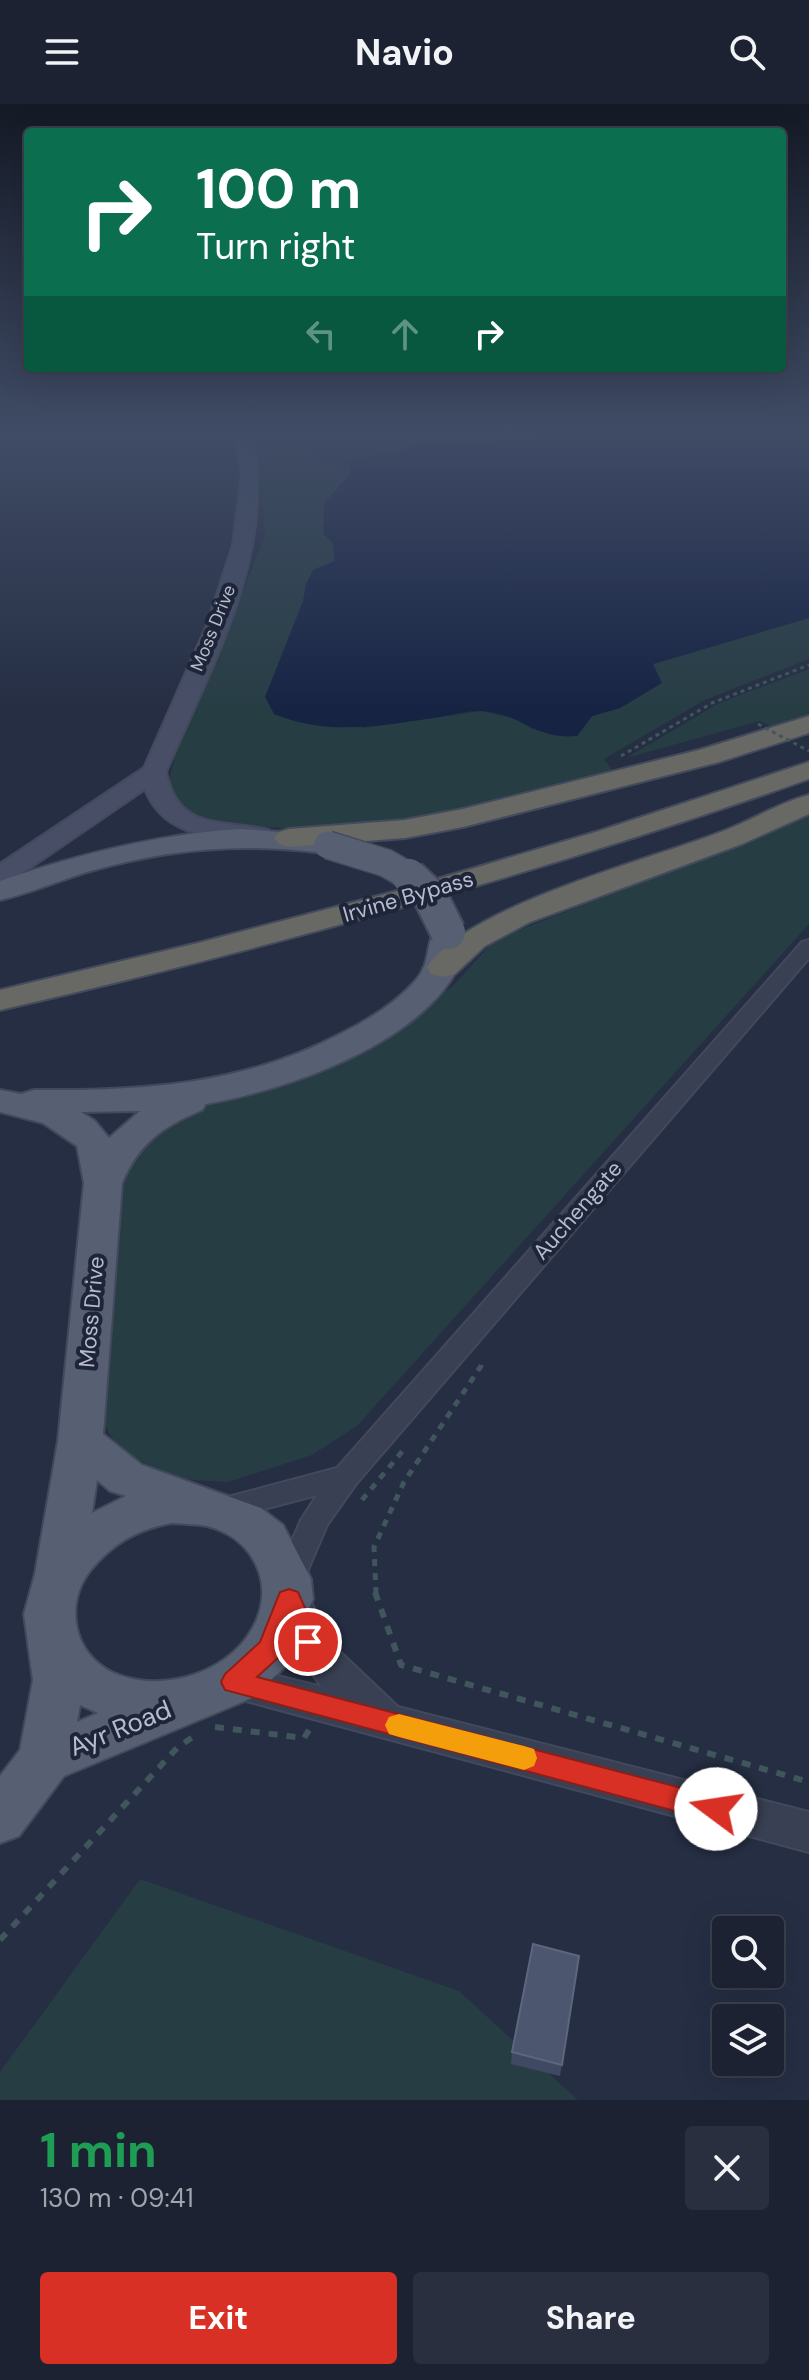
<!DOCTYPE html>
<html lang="en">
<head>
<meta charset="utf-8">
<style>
	:root { --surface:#1c2232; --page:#292f3e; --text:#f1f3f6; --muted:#a0a4ac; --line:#3a3f4d; --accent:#d93025 }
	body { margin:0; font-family:"DM Sans",sans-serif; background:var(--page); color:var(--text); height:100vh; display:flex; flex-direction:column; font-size:30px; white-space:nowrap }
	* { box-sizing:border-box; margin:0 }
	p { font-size:26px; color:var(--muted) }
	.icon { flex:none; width:44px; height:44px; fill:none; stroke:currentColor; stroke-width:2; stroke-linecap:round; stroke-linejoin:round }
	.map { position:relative; height:1996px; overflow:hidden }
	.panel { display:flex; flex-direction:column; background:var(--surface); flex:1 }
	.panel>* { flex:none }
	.guide { position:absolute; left:24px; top:24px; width:762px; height:244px; border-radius:8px; box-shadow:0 8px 32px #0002,0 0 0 2px var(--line); background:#0b6e4f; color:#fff; overflow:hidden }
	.fabs { position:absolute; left:712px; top:1812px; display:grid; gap:16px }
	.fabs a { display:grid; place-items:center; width:72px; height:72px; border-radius:8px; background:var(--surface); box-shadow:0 8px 32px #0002,0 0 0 2px var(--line); font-size:40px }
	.pin { position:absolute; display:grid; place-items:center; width:68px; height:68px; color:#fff; margin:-34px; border:4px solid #fff; border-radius:50%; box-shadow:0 2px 8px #0007 }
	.me { position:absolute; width:88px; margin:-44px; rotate:284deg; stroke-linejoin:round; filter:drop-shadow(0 0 6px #0008) }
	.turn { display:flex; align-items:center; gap:28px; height:168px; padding:0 40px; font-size:36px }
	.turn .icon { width:104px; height:104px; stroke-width:2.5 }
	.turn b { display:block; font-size:56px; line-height:68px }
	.lanes { display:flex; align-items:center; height:76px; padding:0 40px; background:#0003; justify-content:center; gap:40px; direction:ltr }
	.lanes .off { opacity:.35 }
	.round { display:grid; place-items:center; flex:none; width:84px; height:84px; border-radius:8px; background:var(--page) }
	.summary { display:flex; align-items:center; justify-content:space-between; height:136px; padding:0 40px }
	h1 { font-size:48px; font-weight:700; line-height:60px; color:#1e9e55 }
	.cta { display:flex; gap:16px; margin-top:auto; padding:16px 40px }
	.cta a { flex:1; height:92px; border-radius:8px; background:var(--accent); color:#fff; font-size:32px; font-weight:700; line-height:92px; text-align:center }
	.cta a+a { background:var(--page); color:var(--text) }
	header { display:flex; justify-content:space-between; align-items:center; height:104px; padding:0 40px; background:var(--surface); font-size:36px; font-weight:700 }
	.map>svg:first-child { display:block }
</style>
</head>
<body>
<header><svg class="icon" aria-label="menu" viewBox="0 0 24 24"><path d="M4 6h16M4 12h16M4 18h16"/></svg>Navio<svg class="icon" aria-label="search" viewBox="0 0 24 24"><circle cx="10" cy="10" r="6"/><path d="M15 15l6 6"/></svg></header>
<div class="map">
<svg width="809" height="1996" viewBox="0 0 809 1996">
	<rect width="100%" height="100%" fill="#252e43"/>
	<g fill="#273d44">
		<path d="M251 327H297L317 356 352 368 324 400 335 457 313 466 303 497 363 624 482 607 517 615 532 625 577 632 592 612 620 604 661 579 653 560 809 514V555L705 596 604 655 613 667C560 682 508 699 454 712 405 723 214 737 177 702 173 698 170 691 167 686L174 655 265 433 258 346Z"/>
		<path d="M809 565V611L773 624 760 617 626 654 719 599Z"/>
		<path d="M809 712V820L357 1322 312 1351 228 1378 179 1375 119 1347 99 1310 120 1077 142 1040 172 1014 367 943 454 881 494 836Z"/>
		<path d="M140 1775 459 1887 578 1996H0V1968Z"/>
	</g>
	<path fill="#162343" d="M571 327H786L809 333V514L653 560 662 579 620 604 592 612 577 632C534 636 523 610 483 607 469 606 453 611 440 613 383 621 330 633 274 610L265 593 303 497 306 480 313 466 335 457 334 440 323 430 324 400 351 368 349 359 354 354 407 348 405 342C462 332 516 343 571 327Z"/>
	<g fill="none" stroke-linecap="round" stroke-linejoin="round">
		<g stroke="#43495c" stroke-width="4">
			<path id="minor" d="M809 836V854L356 1380 327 1421 298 1489 288 1492 278 1489 273 1480 301 1416 317 1391 219 1417 209 1414 205 1406 209 1398 337 1364 802 838Z"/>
		</g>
		<g stroke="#43495c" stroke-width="4">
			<path id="tertiary" d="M289 1479 302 1484 340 1548 398 1603 809 1708V1748L220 1590 214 1578 220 1566 234 1561 322 1583 293 1543 270 1495 276 1484Z"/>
		</g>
		<g stroke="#43495c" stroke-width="4">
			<path id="secondary" d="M235 327H251C279 445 211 562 166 668 178 728 222 715 269 726L273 732 260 740C215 734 163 733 145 685L9 778 0 780V760L144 664 207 521 233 441 242 370Z"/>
		</g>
		<g stroke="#43495c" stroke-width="4">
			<g id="primary">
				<path d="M241 725 323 731 333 734 338 740 333 746 323 749C243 738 165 745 87 768 58 777 30 789 0 796V777C79 750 158 730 241 725Z"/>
				<path d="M448 819 459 821 464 828C463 840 464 853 458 864 418 941 286 986 206 1000L202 1006C162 1023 139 1039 122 1079L103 1330 142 1361 261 1404 283 1421 311 1475 313 1495 288 1560 252 1594 64 1672 19 1732 0 1739V1672L20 1646 33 1576 24 1510 35 1470 58 1337 84 1079 77 1042 43 1019 0 1008V986L21 990 34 986C142 987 244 981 342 929 368 916 396 899 416 876 432 857 425 838 437 821ZM140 1007 109 1034 95 1017 81 1008ZM97 1376 110 1387 126 1392 92 1409ZM171 1419C183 1420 196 1420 207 1422 251 1433 273 1475 257 1515 236 1567 165 1591 114 1569 73 1551 64 1500 90 1467 112 1440 136 1426 171 1419ZM80 1601 98 1609 77 1618Z"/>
			</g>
		</g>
		<g stroke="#444b5d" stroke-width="4">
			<g id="trunk">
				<path d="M809 612V629L719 658 463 723 405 734 289 743 279 740 274 734 279 728 289 725 405 716 463 705 699 646Z"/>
				<path d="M809 658V675C544 768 274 843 0 906V886L198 839 397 787 599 727Z"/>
				<path d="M809 691V710L742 740 530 818 485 842 455 870 443 873 431 870 427 863C470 801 645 757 718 729 749 718 778 699 809 691Z"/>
			</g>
		</g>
		<path stroke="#40565c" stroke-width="3" stroke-dasharray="4 4" stroke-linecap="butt" d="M621 652 712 599 809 561"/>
		<g stroke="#40565c" stroke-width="5" stroke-dasharray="7 7" stroke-linecap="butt">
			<path d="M362 1396 405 1344"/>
			<path d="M376 1490 374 1443 404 1378 481 1262 482 1254"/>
		</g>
		<g stroke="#40565c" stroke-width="6" stroke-dasharray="9 9" stroke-linecap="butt">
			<path d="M375 1488 401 1561 809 1678"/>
			<path d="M215 1623 304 1634 309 1626"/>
			<path d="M0 1836 177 1644 194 1632"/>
		</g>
		<use href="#minor" fill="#394053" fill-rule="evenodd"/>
		<use href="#tertiary" fill="#394053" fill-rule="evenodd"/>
		<use href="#secondary" fill="#474e66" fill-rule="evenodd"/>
		<use href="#primary" fill="#575f73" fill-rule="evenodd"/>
		<use href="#trunk" fill="#686864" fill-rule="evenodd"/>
		<g stroke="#43495c" stroke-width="30" stroke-linecap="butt">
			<path id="primary-bridge-far1" d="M328 741 386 759 412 774"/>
		</g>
		<g stroke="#43495c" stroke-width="38" stroke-linecap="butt">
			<path id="primary-bridge" d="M409 772 430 792 448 828"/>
		</g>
		<path stroke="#40565c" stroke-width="3" stroke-dasharray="4 4" stroke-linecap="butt" d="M758 620 809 647"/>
		<use href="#primary-bridge-far1" stroke="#575f73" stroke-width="27"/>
		<use href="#primary-bridge" stroke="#575f73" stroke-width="34"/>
	</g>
	<path fill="#3f4a62" d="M578 1864 560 1972 511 1960 512 1948Z"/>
	<path fill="#4c566e" stroke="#5c667c" stroke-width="2" d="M533 1840 579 1852 562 1961 512 1948Z"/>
	<linearGradient id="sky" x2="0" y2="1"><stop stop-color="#141925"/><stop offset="0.54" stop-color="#404c66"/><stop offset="1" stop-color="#404c66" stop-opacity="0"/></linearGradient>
	<rect width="809" height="607" fill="url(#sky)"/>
	<path fill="#d93025" stroke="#8d1f18" stroke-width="2" d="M289 1485 298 1488 320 1538 317 1546 308 1549 299 1546 290 1526 279 1553 257 1573 716 1693 726 1696 730 1705 726 1714 716 1718 225 1586 221 1578 225 1570 260 1538 280 1488Z"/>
	<path fill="#f59e0b" d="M399 1610 524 1642 534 1645 537 1654 534 1662 524 1666 399 1633 389 1630 385 1621 389 1613Z"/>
	<g text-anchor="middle" stroke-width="8" stroke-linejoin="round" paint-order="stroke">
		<g font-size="18" fill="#b6bccd" stroke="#1e2538">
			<text transform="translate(213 524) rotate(-68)" y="6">Moss Drive</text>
		</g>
		<g font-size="22" fill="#b6bccd" stroke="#1e2538">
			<text transform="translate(408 792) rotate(-16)" y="8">Irvine Bypass</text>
			<text transform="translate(577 1106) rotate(-49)" y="8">Auchengate</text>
			<text transform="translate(91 1208) rotate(-85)" y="8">Moss Drive</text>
		</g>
		<g font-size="26" fill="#b6bccd" stroke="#1e2538">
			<text transform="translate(120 1624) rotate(-22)" y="9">Ayr Road</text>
		</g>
	</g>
</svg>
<div class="fabs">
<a><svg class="icon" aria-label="search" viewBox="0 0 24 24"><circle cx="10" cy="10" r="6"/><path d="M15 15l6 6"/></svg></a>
<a><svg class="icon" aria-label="layers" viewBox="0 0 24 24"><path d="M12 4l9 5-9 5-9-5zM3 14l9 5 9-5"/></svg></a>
</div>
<div class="pin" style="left:308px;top:1538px;background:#d93025"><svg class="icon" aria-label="arrive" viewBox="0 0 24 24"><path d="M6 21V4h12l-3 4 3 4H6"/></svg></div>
<svg class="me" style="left:716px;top:1705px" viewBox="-20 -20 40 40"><circle r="19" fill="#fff"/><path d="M0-13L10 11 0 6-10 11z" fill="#d93025"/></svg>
<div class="guide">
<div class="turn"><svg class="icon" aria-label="right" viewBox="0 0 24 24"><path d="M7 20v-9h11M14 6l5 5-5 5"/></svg><div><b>100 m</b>Turn right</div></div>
<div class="lanes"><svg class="icon off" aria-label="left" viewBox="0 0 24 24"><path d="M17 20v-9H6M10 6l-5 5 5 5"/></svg><svg class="icon off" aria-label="ahead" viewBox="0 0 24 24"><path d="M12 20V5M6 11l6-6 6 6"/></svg><svg class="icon" aria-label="right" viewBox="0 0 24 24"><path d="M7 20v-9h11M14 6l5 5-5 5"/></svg></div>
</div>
</div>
<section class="panel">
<div class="summary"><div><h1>1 min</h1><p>130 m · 09:41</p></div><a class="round"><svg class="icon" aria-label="close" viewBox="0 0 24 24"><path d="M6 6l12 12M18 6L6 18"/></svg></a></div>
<div class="cta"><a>Exit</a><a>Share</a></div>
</section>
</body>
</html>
